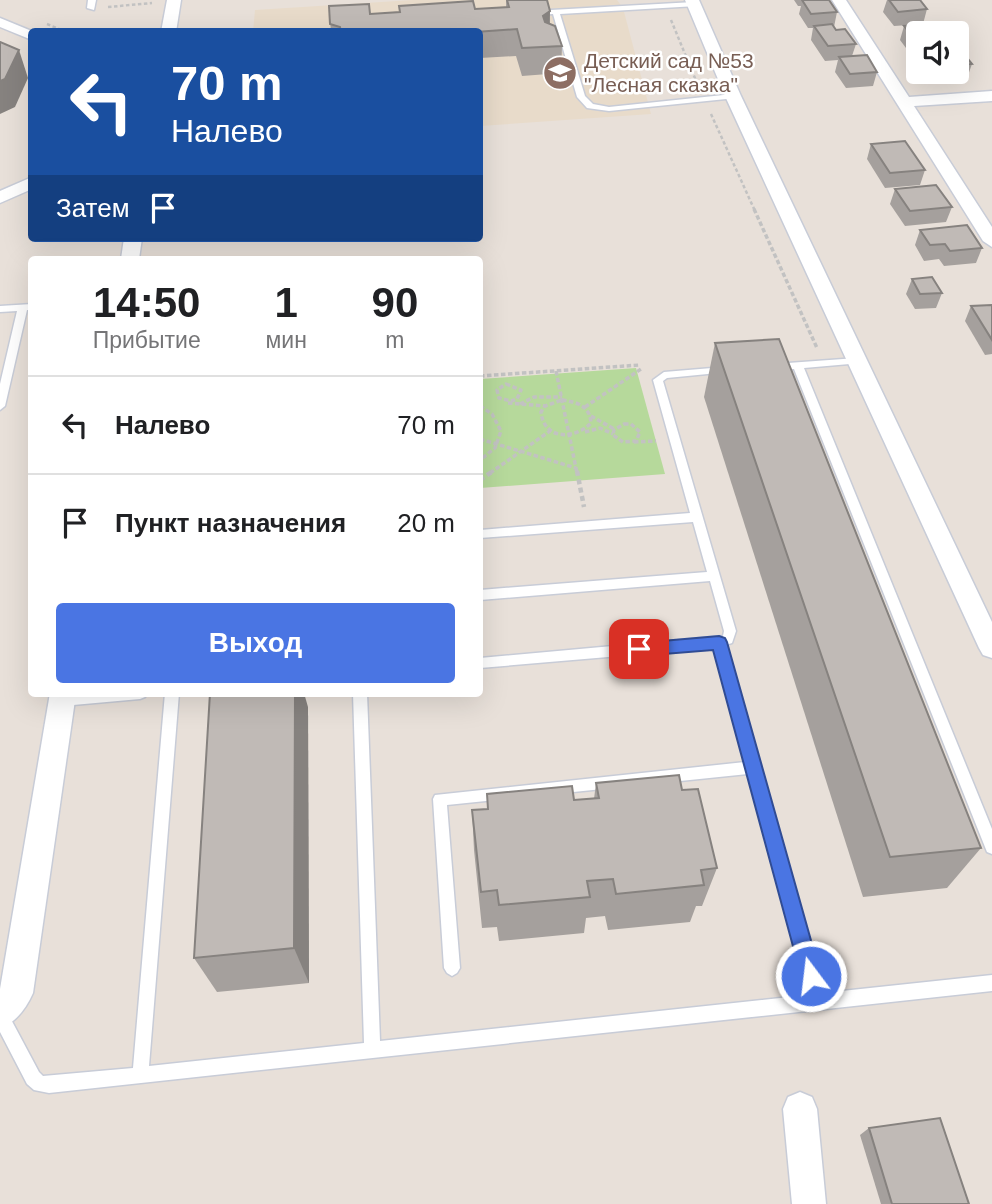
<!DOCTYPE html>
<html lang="ru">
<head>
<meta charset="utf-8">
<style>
	:root { --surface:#fff; --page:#f6f6f6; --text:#202124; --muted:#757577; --line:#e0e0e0; --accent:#4a75e3 }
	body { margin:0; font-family:Arial,sans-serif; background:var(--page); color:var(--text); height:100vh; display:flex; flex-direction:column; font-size:26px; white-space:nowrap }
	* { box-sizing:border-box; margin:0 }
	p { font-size:23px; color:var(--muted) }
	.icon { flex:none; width:38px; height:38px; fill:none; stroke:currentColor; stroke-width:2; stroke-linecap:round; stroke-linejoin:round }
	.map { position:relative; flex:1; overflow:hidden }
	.drawer { position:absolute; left:28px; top:256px; width:455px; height:441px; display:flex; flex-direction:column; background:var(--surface); border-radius:7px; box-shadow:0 7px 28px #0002 }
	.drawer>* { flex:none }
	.guide { position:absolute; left:28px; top:28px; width:455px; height:214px; border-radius:7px; box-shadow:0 7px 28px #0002; background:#1a4fa0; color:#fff; overflow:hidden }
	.fabs { position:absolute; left:906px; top:21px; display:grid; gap:14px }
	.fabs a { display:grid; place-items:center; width:63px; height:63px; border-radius:7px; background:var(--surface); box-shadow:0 7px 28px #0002; font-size:35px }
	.pin { position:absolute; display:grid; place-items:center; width:60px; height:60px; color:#fff; margin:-30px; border-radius:14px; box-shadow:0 4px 10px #0006 }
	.me { position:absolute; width:77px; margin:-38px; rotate:345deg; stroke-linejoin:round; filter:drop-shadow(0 0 5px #0008) }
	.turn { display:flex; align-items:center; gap:24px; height:147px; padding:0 28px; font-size:32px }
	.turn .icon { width:91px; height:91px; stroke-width:2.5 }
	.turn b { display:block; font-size:49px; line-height:60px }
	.then { display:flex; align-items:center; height:66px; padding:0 28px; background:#0003; gap:14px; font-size:26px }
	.eta { display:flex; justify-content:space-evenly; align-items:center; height:119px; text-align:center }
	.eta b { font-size:42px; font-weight:700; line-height:49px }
	.action { display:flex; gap:14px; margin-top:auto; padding:14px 28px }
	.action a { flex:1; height:80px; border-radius:7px; background:var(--accent); color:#fff; font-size:28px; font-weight:700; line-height:80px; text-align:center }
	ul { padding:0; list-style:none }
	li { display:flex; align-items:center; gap:21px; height:98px; padding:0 28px; border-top:2px solid var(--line) }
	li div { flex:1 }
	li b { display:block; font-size:26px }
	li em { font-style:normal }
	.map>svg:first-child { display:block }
</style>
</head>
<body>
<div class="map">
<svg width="992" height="1204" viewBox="0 0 992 1204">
	<rect width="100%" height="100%" fill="#e8e0d9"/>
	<path fill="#e8dbca" d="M413 0H617L623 8 651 114 480 126V32H253L255 10Z"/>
	<path fill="#b6d99b" d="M636 368 665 474 480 488V379Z"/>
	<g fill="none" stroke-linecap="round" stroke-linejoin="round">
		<g stroke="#c8ccd7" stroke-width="3">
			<g id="service">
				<path d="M88 0H96L94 10 87 8Z"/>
				<path d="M694 2H697V6L560 14 585 96 593 104 609 107 733 94 737 96 736 98 609 111 587 108 577 97 553 14 533 15 529 13 533 11Z"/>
				<path d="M32 304V310H27L5 406 0 410V384L17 311 0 312V306Z"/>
				<path d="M857 358 861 359V363L804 368 992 829V854L987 852 985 847 794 369 774 370 769 367 774 364Z"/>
				<path d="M724 367 729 370 728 372 667 378 663 381 736 631 732 643 726 645 823 993 992 975V991L49 1093 34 1090 27 1084 0 1032V1008L6 1010 39 1072 43 1076 133 1068 165 693H179L149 1066 364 1043 353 693H367L380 1041 808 995 748 774 447 805 460 968 457 973 452 976 447 973 444 968 433 799 435 795 745 762 714 648 480 668V658L723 636 724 631 710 581 480 600V590L707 572 693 522 480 538V530L690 513 653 380 664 372Z"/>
				<path d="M78 693H147L145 697 140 699 62 706 57 704 55 700 57 696Z"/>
			</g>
		</g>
		<g stroke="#c8ccd7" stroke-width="3">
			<g id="minor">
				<path d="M167 0H181L176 32H161Z"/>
				<path d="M685 0H699L741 96 992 622V658L983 655 979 648 725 96Z"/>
				<path d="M832 0H846L909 97 992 91V101L914 106 992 227V247L983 241Z"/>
				<path d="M0 18 34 32H32V40L0 27Z"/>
				<path d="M32 177V189L0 203V191Z"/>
				<path d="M124 238H142L139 259H121Z"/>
				<path d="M50 693H76L33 993C26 1009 16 1022 0 1029V989Z"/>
				<path d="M800 1092 812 1097 817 1109 826 1204H792L783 1109 788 1097Z"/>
			</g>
		</g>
		<g stroke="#c2c2c2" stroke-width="2.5" stroke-dasharray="3.5 2.5" stroke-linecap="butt">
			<path d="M108 7 152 3"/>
			<path d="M671 20 697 83"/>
			<path d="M47 24 66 32"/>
			<path d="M711 114 755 211"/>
		</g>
		<g stroke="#c2c2c2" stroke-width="3.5" stroke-dasharray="4.5 2.5" stroke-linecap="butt">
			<path d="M754 209 817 348"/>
			<path d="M556 371 577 473"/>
			<path d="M480 376 640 365"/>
			<path d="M506 384 521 390 517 399 511 401 499 398 497 390Z"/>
			<path d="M562 400C577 402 590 406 591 423 574 440 544 440 541 412L545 406Z"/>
			<path d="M508 403 545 406"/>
			<path d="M520 404 534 397H562"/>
			<path d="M480 406 492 414 501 431 495 448 480 460"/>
			<path d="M585 407 641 369"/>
			<path d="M591 416 614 429"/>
			<path d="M624 424H631L640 432 636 441 623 442 613 435 614 430Z"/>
			<path d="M585 432 600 428 613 434"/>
			<path d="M480 439 576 468"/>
			<path d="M634 442 656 441"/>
			<path d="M490 473 550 431"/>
		</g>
		<g stroke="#c2c2c2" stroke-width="4.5" stroke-dasharray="5 3.5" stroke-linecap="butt">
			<path d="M577 471 584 507"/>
			<path d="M480 480 493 471"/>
		</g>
		<use href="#service" fill="#fff" fill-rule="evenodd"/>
		<use href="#minor" fill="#fff" fill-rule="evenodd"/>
	</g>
	<g fill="#a5a09d">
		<path d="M506 0H547L550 11V24L562 46 561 73 522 76 516 56 480 58V32H331L329 6 370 14 399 12V6L475 9 506 7Z"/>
		<path d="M794 0H829L837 12 834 27 836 30 856 44 852 56 877 72 873 86 846 88 835 72 838 60 825 61 811 40 813 28H808L799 14 801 6H798Z"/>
		<path d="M887 0H920L927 9 923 24 894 26 883 12Z"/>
		<path d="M904 26 919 33V55L912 56 900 40Z"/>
		<path d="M957 48 972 64 967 78 923 82 916 73 919 65V72H957Z"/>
		<path d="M871 144 925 170 920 185 885 188 867 159Z"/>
		<path d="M895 189 952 207 946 222 905 226 890 204Z"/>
		<path d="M920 230 982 248 976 263 944 266 939 259 924 261 915 245Z"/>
		<path d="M912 279 942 293 936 308 915 309 906 294Z"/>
		<path d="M992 305V354L985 355 965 321 971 306Z"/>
		<path d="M715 343 981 848 947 888 863 897 704 397Z"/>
		<path d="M308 707 309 983 217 992 194 958Z"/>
		<path d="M596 783 682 790 717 868 702 906H696L690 922 608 930 605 916 586 918 584 933 499 941 497 927 482 928 474 850 472 810 487 809V794L574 800 594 799Z"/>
		<path d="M869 1128 969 1204H881L860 1135Z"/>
	</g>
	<g fill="#86827f">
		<path d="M550 11 549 38 543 16Z"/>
		<path d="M19 50 28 78 15 107 0 114V81Z"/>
		<path d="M295 693H304L308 707 309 983 294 948Z"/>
	</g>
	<g fill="#c0bab6" stroke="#86827f" stroke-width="2">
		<path d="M507 0H547L550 11 543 16 545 22 555 26 562 46 522 48 517 29 475 32H341L340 27 330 24 329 6 369 4 370 14 400 12 399 6 473 1 475 9 509 7Z"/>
		<path d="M802 0H829L837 12 811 14Z"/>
		<path d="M889 0H920L927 9 898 12Z"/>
		<path d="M832 24 836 30 845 29 856 44 828 46 814 26Z"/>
		<path d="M924 25 931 33H919V41H916L904 26Z"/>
		<path d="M0 42 19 50 5 79 0 81Z"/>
		<path d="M957 48H959L972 64 957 65Z"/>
		<path d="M867 55 877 72 850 74 839 57Z"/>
		<path d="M905 141 925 170 890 173 871 144Z"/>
		<path d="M936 185 952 207 910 211 895 189Z"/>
		<path d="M967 225 982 248 950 251 945 244 930 245 920 230Z"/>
		<path d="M932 277 942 293 920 294 912 279Z"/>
		<path d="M992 305V340L971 306Z"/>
		<path d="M779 339 981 848 890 857 715 343Z"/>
		<path d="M210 693H295L294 948 194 958Z"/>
		<path d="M679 775 682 790 698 789 717 868 701 870 704 885 616 894 613 879 587 881 590 897 499 905 497 890 481 892 472 810 488 809 487 794 572 786 574 800 599 798 596 783Z"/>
		<path d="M940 1118 969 1204H892L869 1128Z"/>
	</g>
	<path fill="#4a75e3" stroke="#304c94" stroke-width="2" d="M719 636 725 638 727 642 821 976 818 983 811 986 804 983 801 976 713 650 639 656 633 654 631 649 633 645 639 643Z"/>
	<defs>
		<g id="school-disc" transform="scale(1.75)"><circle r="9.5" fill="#8d6e63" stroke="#fff"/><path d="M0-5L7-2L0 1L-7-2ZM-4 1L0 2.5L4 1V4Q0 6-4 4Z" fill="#fff"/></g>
	</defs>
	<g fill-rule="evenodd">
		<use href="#school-disc" x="560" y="73"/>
	</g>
	<g text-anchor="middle" stroke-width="5" stroke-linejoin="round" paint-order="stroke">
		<g font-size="21" fill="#785e54" stroke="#fff" text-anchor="start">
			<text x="584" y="68">Детский сад №53<tspan x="584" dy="24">"Лесная сказка"</tspan></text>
		</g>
	</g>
</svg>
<div class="fabs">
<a><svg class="icon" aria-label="sound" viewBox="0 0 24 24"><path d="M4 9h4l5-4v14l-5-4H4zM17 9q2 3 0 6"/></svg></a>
</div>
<div class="pin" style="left:639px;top:649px;background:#d93025"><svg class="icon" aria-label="arrive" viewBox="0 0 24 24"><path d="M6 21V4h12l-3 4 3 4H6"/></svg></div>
<svg class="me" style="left:811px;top:976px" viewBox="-20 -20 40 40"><circle r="17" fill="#4a75e3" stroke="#fff" stroke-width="3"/><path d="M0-11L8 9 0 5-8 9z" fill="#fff"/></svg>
<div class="guide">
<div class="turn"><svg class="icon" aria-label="left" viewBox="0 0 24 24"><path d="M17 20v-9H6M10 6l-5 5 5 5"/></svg><div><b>70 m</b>Налево</div></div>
<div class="then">Затем<svg class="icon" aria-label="arrive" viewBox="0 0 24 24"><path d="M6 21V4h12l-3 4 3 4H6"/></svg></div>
</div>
<section class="drawer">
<div class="eta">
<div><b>14:50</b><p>Прибытие</p></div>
<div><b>1</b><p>мин</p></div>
<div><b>90</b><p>m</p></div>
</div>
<ul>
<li><svg class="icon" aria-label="left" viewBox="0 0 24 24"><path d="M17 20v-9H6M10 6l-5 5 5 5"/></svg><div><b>Налево</b></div><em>70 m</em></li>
<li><svg class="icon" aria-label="arrive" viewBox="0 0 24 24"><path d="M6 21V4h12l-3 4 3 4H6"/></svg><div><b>Пункт назначения</b></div><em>20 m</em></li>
</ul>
<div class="action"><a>Выход</a></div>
</section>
</div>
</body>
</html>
